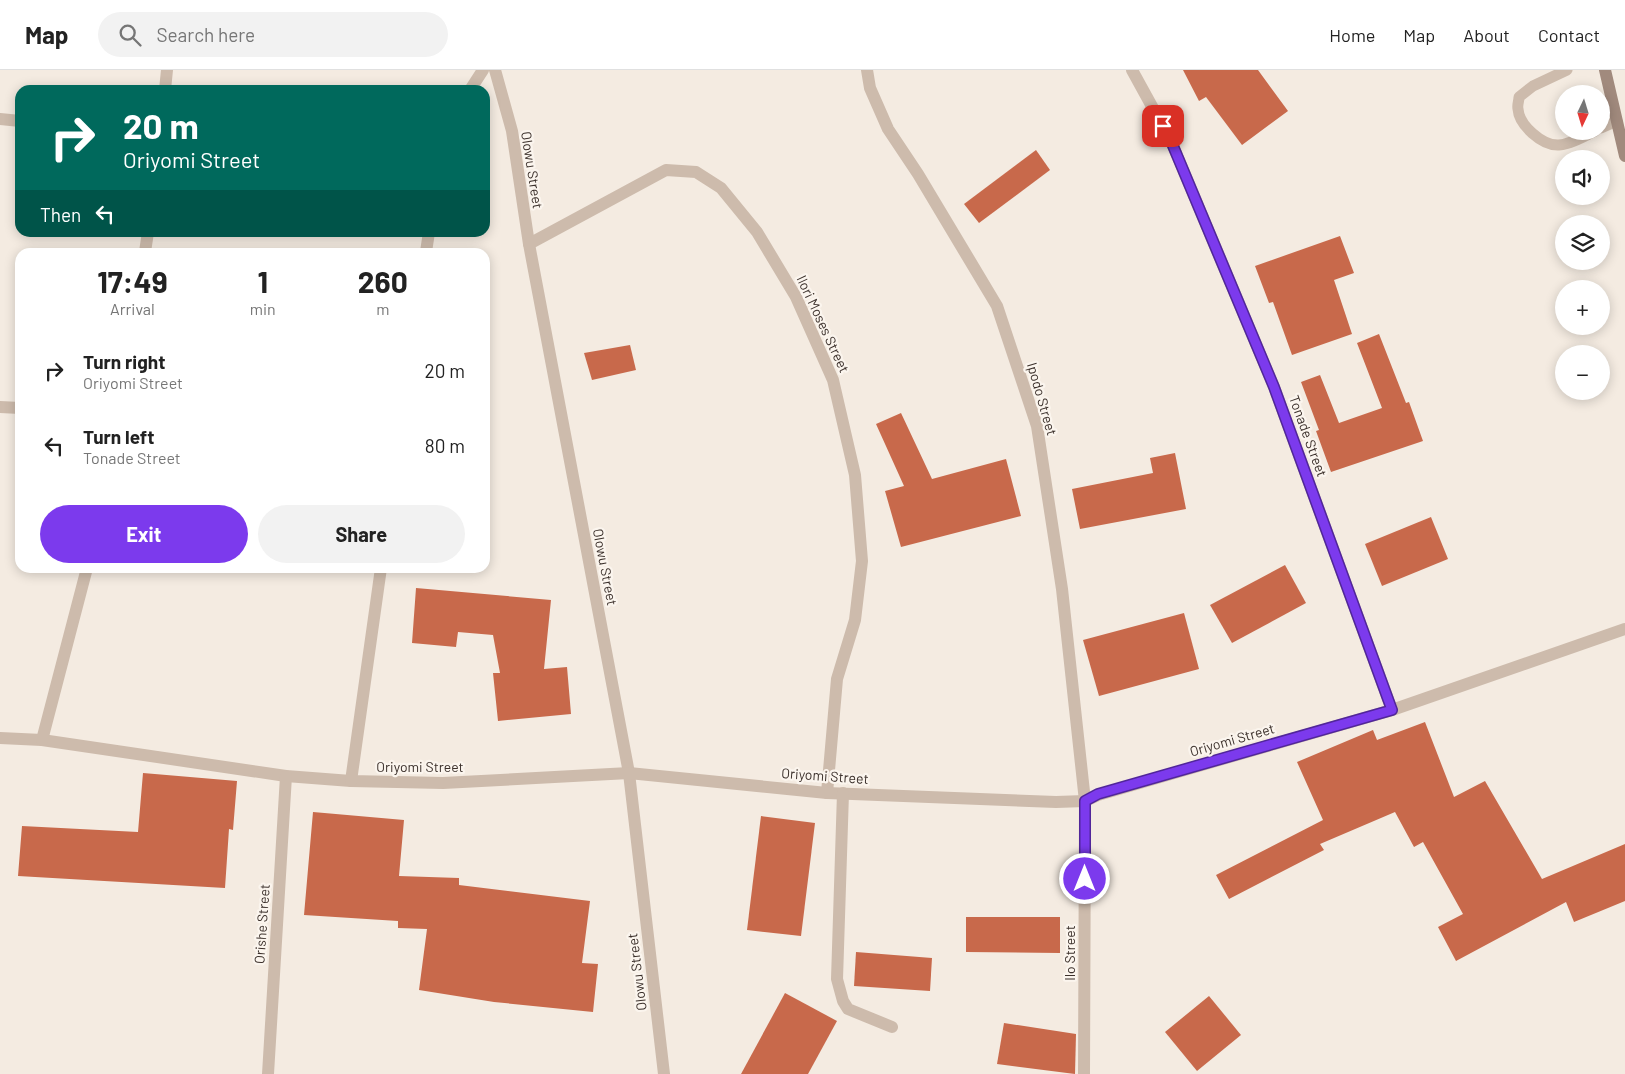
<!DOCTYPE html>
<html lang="en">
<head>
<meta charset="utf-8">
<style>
	:root { --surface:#fff; --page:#f2f2f2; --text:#222; --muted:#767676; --line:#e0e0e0; --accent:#7c3aed }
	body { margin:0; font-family:Barlow,sans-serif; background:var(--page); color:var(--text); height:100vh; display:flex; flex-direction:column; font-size:19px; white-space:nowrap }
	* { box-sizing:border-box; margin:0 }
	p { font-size:16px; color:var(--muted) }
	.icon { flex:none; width:28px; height:28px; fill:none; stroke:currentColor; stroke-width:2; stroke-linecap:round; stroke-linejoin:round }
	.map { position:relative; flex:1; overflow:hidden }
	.drawer { position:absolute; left:15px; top:178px; width:475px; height:325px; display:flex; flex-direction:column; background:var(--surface); border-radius:15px; box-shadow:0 2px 12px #0003 }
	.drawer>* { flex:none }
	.guide { position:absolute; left:15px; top:15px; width:475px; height:152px; border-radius:15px; box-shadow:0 2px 12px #0003; background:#00695c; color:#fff; overflow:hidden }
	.needle { width:32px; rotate:184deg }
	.fabs { position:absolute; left:1555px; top:15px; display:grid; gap:10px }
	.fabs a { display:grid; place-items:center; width:55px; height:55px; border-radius:50%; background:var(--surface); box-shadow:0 2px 12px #0003; font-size:25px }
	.pin { position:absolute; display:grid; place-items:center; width:42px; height:42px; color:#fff; margin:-21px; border-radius:10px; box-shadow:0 2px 8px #0006 }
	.me { position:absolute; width:55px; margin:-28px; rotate:0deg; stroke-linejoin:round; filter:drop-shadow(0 0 4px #0008) }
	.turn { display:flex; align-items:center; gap:18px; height:105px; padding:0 25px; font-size:22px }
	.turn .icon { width:65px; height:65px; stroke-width:2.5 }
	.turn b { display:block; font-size:35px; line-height:42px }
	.then { display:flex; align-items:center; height:48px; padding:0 25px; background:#0003; gap:10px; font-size:19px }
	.eta { display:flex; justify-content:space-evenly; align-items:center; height:85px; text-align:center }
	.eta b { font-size:30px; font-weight:700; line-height:35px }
	.primary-button { display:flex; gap:10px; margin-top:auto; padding:10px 25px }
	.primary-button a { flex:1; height:58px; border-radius:30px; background:var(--accent); color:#fff; font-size:20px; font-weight:700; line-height:58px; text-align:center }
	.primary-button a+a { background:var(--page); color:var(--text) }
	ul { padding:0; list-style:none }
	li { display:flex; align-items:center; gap:15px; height:75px; padding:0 25px }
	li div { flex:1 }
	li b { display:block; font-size:19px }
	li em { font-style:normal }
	header { display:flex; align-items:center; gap:30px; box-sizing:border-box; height:70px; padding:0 25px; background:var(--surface); border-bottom:1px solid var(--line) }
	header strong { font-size:24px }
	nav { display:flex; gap:28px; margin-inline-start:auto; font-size:18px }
	.search { width:350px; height:45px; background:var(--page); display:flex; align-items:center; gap:12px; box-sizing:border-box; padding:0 18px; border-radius:28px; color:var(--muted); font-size:19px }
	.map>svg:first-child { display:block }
</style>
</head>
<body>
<header>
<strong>Map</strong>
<div class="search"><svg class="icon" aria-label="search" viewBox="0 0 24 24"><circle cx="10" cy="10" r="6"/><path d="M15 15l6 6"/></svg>Search here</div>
<nav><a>Home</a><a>Map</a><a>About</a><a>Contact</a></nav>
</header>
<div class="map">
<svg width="1625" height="1004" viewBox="0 0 1625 1004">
	<rect width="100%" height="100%" fill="#f4ebe1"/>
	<g fill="#c8694b">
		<path d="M1183 0H1258L1288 41 1242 75 1206 27 1199 31Z"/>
		<path d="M1036 80 1050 100 979 153 964 134Z"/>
		<path d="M1340 166 1354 203 1334 210 1352 264 1292 285 1273 232 1269 233 1255 196Z"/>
		<path d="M1379 264 1406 333 1409 332 1423 371 1331 402 1316 361 1319 360 1301 312 1320 305 1339 353 1382 338 1357 273Z"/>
		<path d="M630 275 636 300 592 310 584 283Z"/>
		<path d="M901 343 932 409 1006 389 1021 446 901 477 885 421 904 416 876 354Z"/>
		<path d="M1175 383 1186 439 1080 459 1072 419 1153 403 1150 388Z"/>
		<path d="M1431 447 1448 489 1382 516 1365 474Z"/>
		<path d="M1285 495 1306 533 1232 573 1210 535Z"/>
		<path d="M416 518 551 530 544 599 567 597 571 644 498 651 493 603H500L493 565 458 562 456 577 412 573Z"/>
		<path d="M1184 543 1199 599 1099 626 1083 570Z"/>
		<path d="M1425 652 1454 727 1485 711 1542 809 1625 774V831L1574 852 1566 832 1456 891 1438 857 1463 844 1423 772 1414 777 1395 742 1320 774 1324 780 1229 829 1216 805 1323 750 1297 692 1373 660 1377 670Z"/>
		<path d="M143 703 237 711 233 760 229 759 225 818 18 806 22 756 138 762Z"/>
		<path d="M313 742 404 750 399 806 459 808V815L590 831 582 893 598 894 593 942 494 932 419 920 427 859 398 858V851L304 845Z"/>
		<path d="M761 746 815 753 801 866 747 860Z"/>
		<path d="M966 847H1060V883L966 882Z"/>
		<path d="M856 882 932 888 930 921 854 916Z"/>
		<path d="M785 923 837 951 808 1004H741Z"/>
		<path d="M1209 926 1241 965 1197 1001 1165 962Z"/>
		<path d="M1004 953 1076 964 1075 1004 997 994Z"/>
	</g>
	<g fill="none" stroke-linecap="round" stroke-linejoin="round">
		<g stroke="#cdbbac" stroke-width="11">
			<path d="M1567 0 1533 16 1519 27C1519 31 1517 35 1518 39 1519 55 1542 76 1559 75 1571 74 1583 67 1595 61"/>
			<path d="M1601 58 1617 51"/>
		</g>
		<g stroke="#cdbbac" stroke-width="12">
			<path d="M495 0 512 61 529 174 629 703 664 1004"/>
			<path d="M867 0 870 18 888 59 918 104 997 236 1037 356 1062 519 1085 731 1084 1004"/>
			<path d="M1132 0 1171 71 1274 317 1392 640"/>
			<path d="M165 20 167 0"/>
			<path d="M470 20 483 0"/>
			<path d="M0 49 20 51"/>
			<path d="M529 174 666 100 696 102 721 118 757 162 796 227 833 310 855 405 862 491 855 550 837 609 827 723"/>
			<path d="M145 182 148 162"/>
			<path d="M426 182 429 162"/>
			<path d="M0 337 20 338"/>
			<path d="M0 668 42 670 286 706 351 711 443 713 629 703 827 723 1056 732 1085 731 1098 725 1392 640 1625 559"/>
			<path d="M42 670 87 498"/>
			<path d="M351 711 381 498"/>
			<path d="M843 723 837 909 843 931 848 939 892 957"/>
			<path d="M268 1004 286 706"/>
		</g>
		<path stroke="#a18a7d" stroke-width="12" d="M1605 0 1625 86"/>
	</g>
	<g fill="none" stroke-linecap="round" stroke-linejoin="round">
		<g stroke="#51269a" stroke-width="12">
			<path id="route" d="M1085 809V731L1098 724 1392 640 1274 317 1171 71 1163 56"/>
		</g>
		<use href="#route" stroke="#7c3aed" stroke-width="9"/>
	</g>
	<g text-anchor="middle" stroke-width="4.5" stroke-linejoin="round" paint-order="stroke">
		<g font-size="14" fill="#3b302b" stroke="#fbf5ee">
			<text transform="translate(532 100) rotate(81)" y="5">Olowu Street</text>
			<text transform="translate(823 254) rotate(65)" y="5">Ilori Moses Street</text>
			<text transform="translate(1042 329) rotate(74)" y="5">Ipodo Street</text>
			<text transform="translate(1308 366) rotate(70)" y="5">Tonade Street</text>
			<text transform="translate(605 497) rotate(79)" y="5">Olowu Street</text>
			<text transform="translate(1232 670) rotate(-16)" y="5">Oriyomi Street</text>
			<text x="420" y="702">Oriyomi Street</text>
			<text transform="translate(825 706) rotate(4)" y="5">Oriyomi Street</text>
			<text transform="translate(262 854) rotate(-86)" y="5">Orishe Street</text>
			<text transform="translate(1070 883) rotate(-90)" y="5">Ilo Street</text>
			<text transform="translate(637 902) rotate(-97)" y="5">Olowu Street</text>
		</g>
	</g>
</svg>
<div class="fabs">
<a><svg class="needle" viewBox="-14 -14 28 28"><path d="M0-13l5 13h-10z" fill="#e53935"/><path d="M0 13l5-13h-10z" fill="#767676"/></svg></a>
<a><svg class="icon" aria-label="sound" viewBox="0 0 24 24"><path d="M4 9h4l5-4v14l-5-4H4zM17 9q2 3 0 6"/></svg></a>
<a><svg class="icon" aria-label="layers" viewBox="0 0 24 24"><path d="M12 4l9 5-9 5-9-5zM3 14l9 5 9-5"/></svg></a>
<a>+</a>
<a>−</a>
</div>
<div class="pin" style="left:1163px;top:56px;background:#d93025"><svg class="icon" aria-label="arrive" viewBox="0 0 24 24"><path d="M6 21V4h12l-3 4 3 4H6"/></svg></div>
<svg class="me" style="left:1085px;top:809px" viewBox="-20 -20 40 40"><circle r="17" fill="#7c3aed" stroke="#fff" stroke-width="3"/><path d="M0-11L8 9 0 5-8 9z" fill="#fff"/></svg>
<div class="guide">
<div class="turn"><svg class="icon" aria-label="right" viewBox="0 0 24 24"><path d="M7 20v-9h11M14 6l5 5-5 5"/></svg><div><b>20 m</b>Oriyomi Street</div></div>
<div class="then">Then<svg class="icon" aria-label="left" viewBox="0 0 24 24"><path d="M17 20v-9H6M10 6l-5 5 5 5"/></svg></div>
</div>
<section class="drawer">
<div class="eta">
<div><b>17:49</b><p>Arrival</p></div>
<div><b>1</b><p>min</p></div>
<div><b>260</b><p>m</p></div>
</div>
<ul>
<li><svg class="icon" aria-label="right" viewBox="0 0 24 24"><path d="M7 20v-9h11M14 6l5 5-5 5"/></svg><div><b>Turn right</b><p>Oriyomi Street</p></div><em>20 m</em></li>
<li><svg class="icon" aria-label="left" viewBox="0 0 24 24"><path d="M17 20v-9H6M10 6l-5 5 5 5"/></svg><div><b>Turn left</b><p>Tonade Street</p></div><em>80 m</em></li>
</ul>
<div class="primary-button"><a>Exit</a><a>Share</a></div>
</section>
</div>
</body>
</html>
